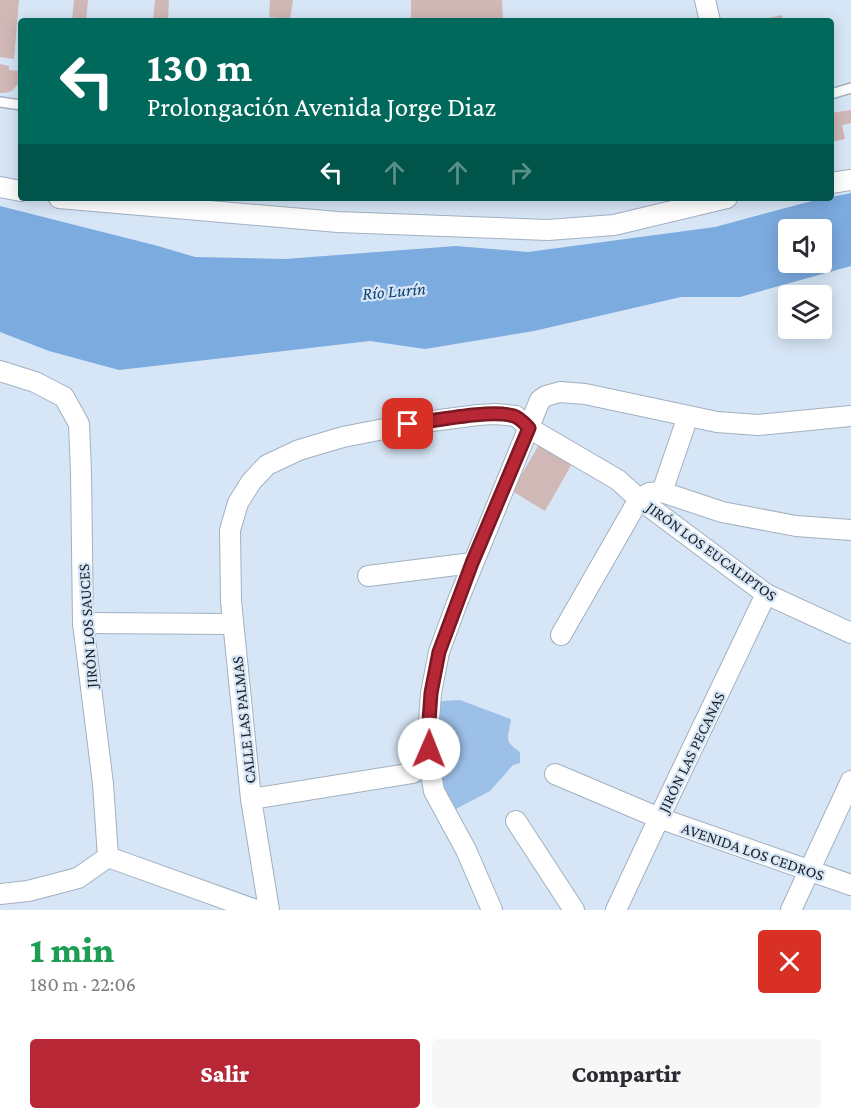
<!DOCTYPE html>
<html lang="es">
<head>
<meta charset="utf-8">
<style>
	:root { --surface:#fff; --page:#f7f7f7; --text:#2b2b33; --muted:#7c7c81; --accent:#b82736 }
	body { margin:0; font-family:"Crimson Pro",serif; background:var(--page); color:var(--text); height:100vh; display:flex; flex-direction:column; font-size:22px; white-space:nowrap }
	* { box-sizing:border-box; margin:0 }
	p { font-size:20px; color:var(--muted) }
	.icon { flex:none; width:33px; height:33px; fill:none; stroke:currentColor; stroke-width:2; stroke-linecap:round; stroke-linejoin:round }
	.map { position:relative; height:910px; overflow:hidden }
	.side { display:flex; flex-direction:column; background:var(--surface); flex:1 }
	.side>* { flex:none }
	.hud { position:absolute; left:18px; top:18px; width:816px; height:183px; border-radius:6px; box-shadow:0 3px 15px #0003; background:#00695c; color:#fff; overflow:hidden }
	.fabs { position:absolute; left:778px; top:219px; display:grid; gap:12px }
	.fabs a { display:grid; place-items:center; width:54px; height:54px; border-radius:6px; background:var(--surface); box-shadow:0 3px 15px #0003; font-size:30px }
	.pin { position:absolute; display:grid; place-items:center; width:51px; height:51px; color:#fff; margin:-26px; border-radius:12px; box-shadow:0 3px 9px #0006 }
	.me { position:absolute; width:66px; margin:-33px; rotate:1deg; stroke-linejoin:round; filter:drop-shadow(0 0 4px #0008) }
	.turn { display:flex; align-items:center; gap:21px; height:126px; padding:0 30px; font-size:27px }
	.turn .icon { width:78px; height:78px; stroke-width:2.5 }
	.turn b { display:block; font-size:42px; line-height:51px }
	.lanes { display:flex; align-items:center; height:57px; padding:0 30px; background:#0003; justify-content:center; gap:30px; direction:ltr }
	.lanes .off { opacity:.35 }
	.round { display:grid; place-items:center; flex:none; width:63px; height:63px; border-radius:6px; background:var(--page) }
	.headline { display:flex; align-items:center; justify-content:space-between; height:102px; padding:0 30px }
	h1 { font-size:36px; font-weight:800; line-height:45px; color:#1e9e55 }
	.cta { display:flex; gap:12px; margin-top:auto; padding:12px 30px }
	.cta a { flex:1; height:69px; border-radius:6px; background:var(--accent); color:#fff; font-size:24px; font-weight:800; line-height:69px; text-align:center }
	.cta a+a { background:var(--page); color:var(--text) }
	.map>svg:first-child { display:block }
</style>
</head>
<body>
<div class="map">
<svg width="851" height="910" viewBox="0 0 851 910">
	<rect width="100%" height="100%" fill="#d7e6f6"/>
	<path fill="#9cc0e8" d="M460 700 511 719C509 737 502 740 520 752V763L513 765 490 791 454 810 446 803 436 773 438 703 443 701Z"/>
	<path fill="#7cabe0" fill-rule="evenodd" d="M851 193V266L740 297H681L534 331 425 349 370 341 119 370 49 351 0 332V206L158 246 195 257 285 259 456 246 528 252 715 227 808 202ZM789 230H822V262H789Z"/>
	<g fill="#d0b8b6">
		<path d="M0 0H19L14 59 0 57Z"/>
		<path d="M74 0H88L86 21H72Z"/>
		<path d="M155 0H169L168 21H153Z"/>
		<path d="M270 0H293L290 20 269 17Z"/>
		<path d="M411 0H502L503 21H411Z"/>
		<path d="M782 15 783 21H760V20Z"/>
		<path d="M0 64 9 66V70L21 71V80L12 91 5 93H0Z"/>
		<path d="M851 110V123L842 125 845 139 831 142V113Z"/>
		<path d="M540 443 573 462 545 511 512 491Z"/>
	</g>
	<g fill="none" stroke-linecap="round" stroke-linejoin="round">
		<g stroke="#a2b0c0" stroke-width="12">
			<g id="lane">
				<path d="M831 94 851 88"/>
				<path d="M0 102 21 105"/>
			</g>
		</g>
		<g stroke="#a2b0c0" stroke-width="22">
			<g id="street">
				<path d="M705 0 710 21"/>
				<path d="M831 183 851 180"/>
				<path d="M0 187 21 191"/>
				<path d="M59 198 338 222 548 230 614 225 727 198"/>
				<path d="M0 371 35 382 64 397 79 424 81 472 83 623 103 784 108 857"/>
				<path d="M662 492 688 416"/>
				<path d="M368 576 472 563"/>
				<path d="M83 623 233 624"/>
				<path d="M561 635 639 499 649 493 662 492 722 512 796 526 851 530"/>
				<path d="M555 774 659 818 851 885"/>
				<path d="M251 799 413 773"/>
				<path d="M516 821 574 910"/>
				<path d="M108 857 256 910"/>
				<path d="M0 894 28 891 78 878 108 857"/>
				<path d="M269 910 251 799 231 601 230 530 238 503 251 482 267 465 299 450 343 437 409 424 478 415 496 414 516 416 529 428 618 480 639 499 766 594 851 633"/>
				<path d="M492 910 466 850 434 791 431 774 428 735 431 693 439 652 457 603 540 400 546 396 560 392 585 394 717 422 758 425 851 416"/>
				<path d="M616 910 659 818 766 594"/>
				<path d="M791 910 851 781"/>
			</g>
		</g>
		<use href="#lane" stroke="#fff" stroke-width="9"/>
		<use href="#street" stroke="#fff" stroke-width="20"/>
	</g>
	<g fill="none" stroke-linecap="round" stroke-linejoin="round">
		<g stroke="#781923" stroke-width="15">
			<path id="route" d="M408 424C435 421 489 409 514 416 520 418 525 424 529 428L472 563 439 652 431 693 428 735 429 749"/>
		</g>
		<use href="#route" stroke="#b82736" stroke-width="10"/>
	</g>
	<g text-anchor="middle" stroke-width="4.5" stroke-linejoin="round" paint-order="stroke">
		<g font-size="16" fill="#1e232a" stroke="#d7e6f6">
			<text transform="translate(712 551) rotate(36)" y="6">JIRÓN LOS EUCALIPTOS</text>
			<text transform="translate(87 626) rotate(-94)" y="6">JIRÓN LOS SAUCES</text>
			<text transform="translate(243 720) rotate(-96)" y="6">CALLE LAS PALMAS</text>
			<text transform="translate(691 752) rotate(-64)" y="6">JIRÓN LAS PECANAS</text>
			<text transform="translate(753 851) rotate(19)" y="6">AVENIDA LOS CEDROS</text>
		</g>
		<g font-size="18" font-style="italic" fill="#0f4172" stroke="#d7e6f6">
			<text transform="translate(394 291) rotate(-5)" y="6">Río Lurín</text>
		</g>
	</g>
</svg>
<div class="fabs">
<a><svg class="icon" aria-label="sound" viewBox="0 0 24 24"><path d="M4 9h4l5-4v14l-5-4H4zM17 9q2 3 0 6"/></svg></a>
<a><svg class="icon" aria-label="layers" viewBox="0 0 24 24"><path d="M12 4l9 5-9 5-9-5zM3 14l9 5 9-5"/></svg></a>
</div>
<div class="pin" style="left:408px;top:424px;background:#d93025"><svg class="icon" aria-label="arrive" viewBox="0 0 24 24"><path d="M6 21V4h12l-3 4 3 4H6"/></svg></div>
<svg class="me" style="left:429px;top:749px" viewBox="-20 -20 40 40"><circle r="19" fill="#fff"/><path d="M0-13L10 11 0 6-10 11z" fill="#b82736"/></svg>
<div class="hud">
<div class="turn"><svg class="icon" aria-label="left" viewBox="0 0 24 24"><path d="M17 20v-9H6M10 6l-5 5 5 5"/></svg><div><b>130 m</b>Prolongación Avenida Jorge Diaz</div></div>
<div class="lanes"><svg class="icon" aria-label="left" viewBox="0 0 24 24"><path d="M17 20v-9H6M10 6l-5 5 5 5"/></svg><svg class="icon off" aria-label="ahead" viewBox="0 0 24 24"><path d="M12 20V5M6 11l6-6 6 6"/></svg><svg class="icon off" aria-label="ahead" viewBox="0 0 24 24"><path d="M12 20V5M6 11l6-6 6 6"/></svg><svg class="icon off" aria-label="right" viewBox="0 0 24 24"><path d="M7 20v-9h11M14 6l5 5-5 5"/></svg></div>
</div>
</div>
<section class="side">
<div class="headline"><div><h1>1 min</h1><p>180 m · 22:06</p></div><a class="round" style="background:#d93025;color:#fff"><svg class="icon" aria-label="close" viewBox="0 0 24 24"><path d="M6 6l12 12M18 6L6 18"/></svg></a></div>
<div class="cta"><a>Salir</a><a>Compartir</a></div>
</section>
</body>
</html>
